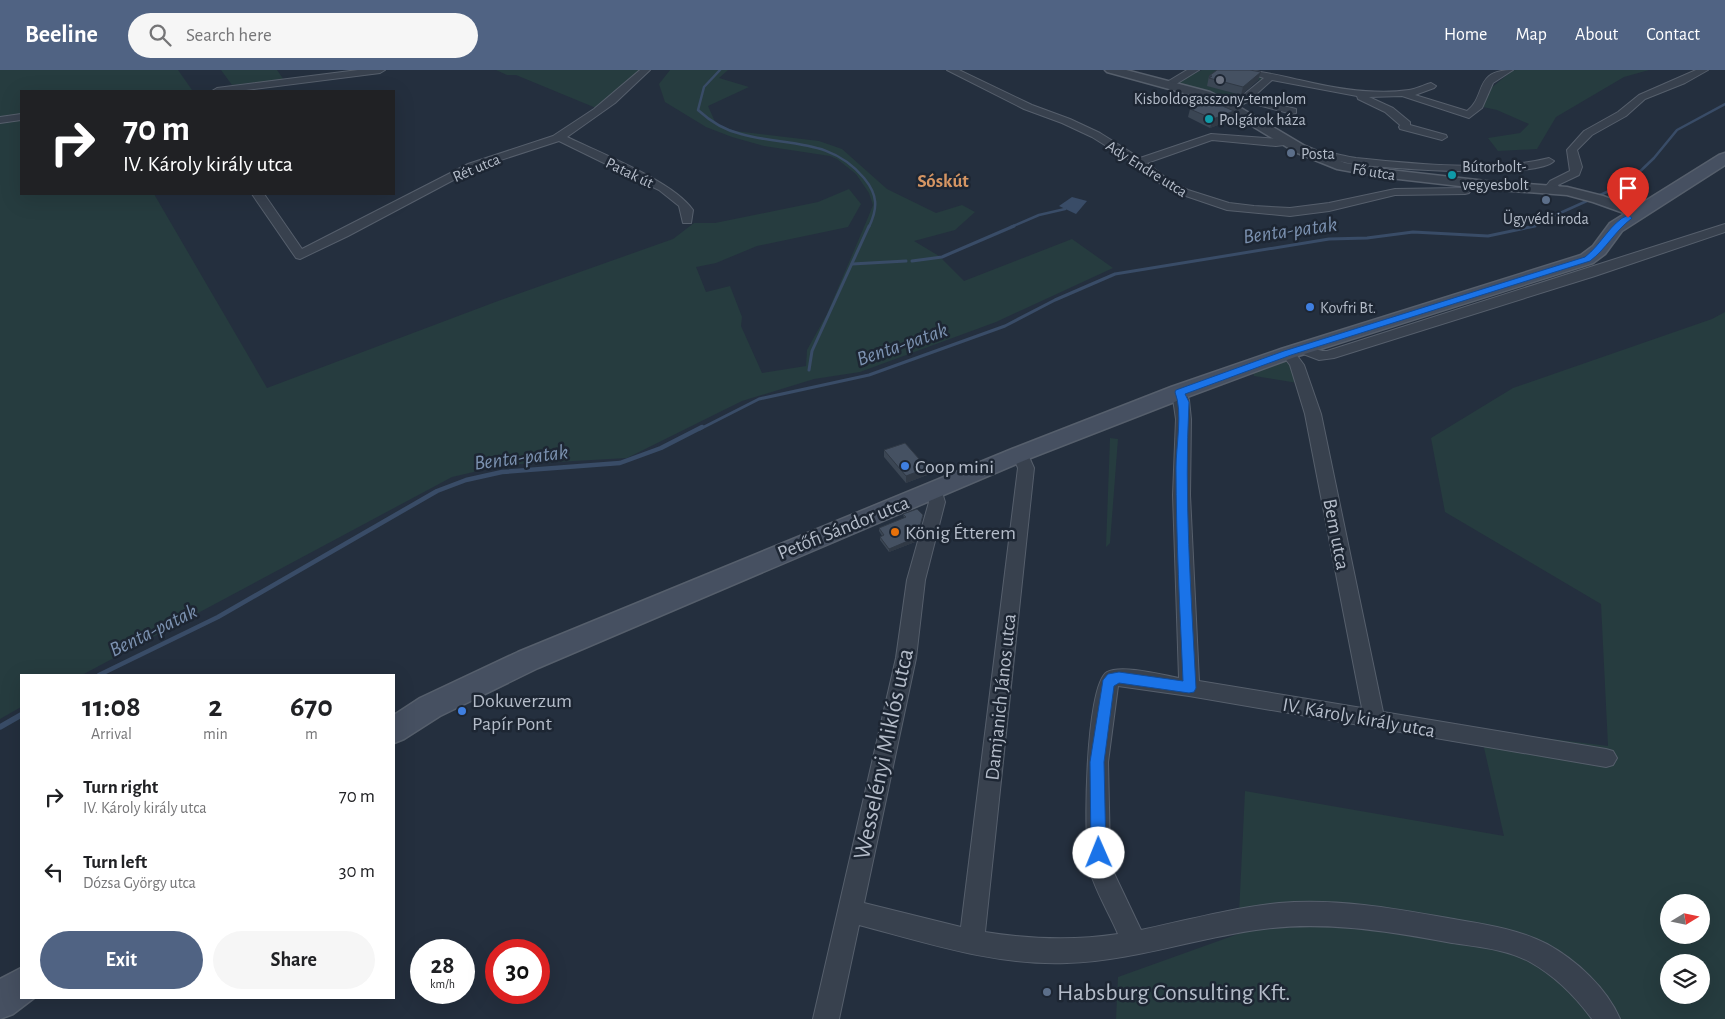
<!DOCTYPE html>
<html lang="en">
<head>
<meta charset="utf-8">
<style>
	:root { --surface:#fff; --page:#f6f6f6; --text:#202124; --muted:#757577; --accent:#506383 }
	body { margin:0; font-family:"Alegreya Sans",sans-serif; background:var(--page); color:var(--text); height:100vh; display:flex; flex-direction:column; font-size:19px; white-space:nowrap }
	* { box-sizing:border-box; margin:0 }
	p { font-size:16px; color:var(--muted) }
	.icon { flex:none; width:28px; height:28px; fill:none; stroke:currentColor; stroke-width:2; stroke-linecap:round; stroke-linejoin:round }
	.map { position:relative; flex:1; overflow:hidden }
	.details { position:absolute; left:20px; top:604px; width:375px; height:325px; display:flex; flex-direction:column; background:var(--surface); border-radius:0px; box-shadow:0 5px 20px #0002 }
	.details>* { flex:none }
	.guide { position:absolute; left:20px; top:20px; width:375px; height:105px; border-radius:0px; box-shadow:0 5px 20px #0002; background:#202124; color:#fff; overflow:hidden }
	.needle { width:32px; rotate:80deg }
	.tools { position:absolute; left:1660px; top:824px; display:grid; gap:10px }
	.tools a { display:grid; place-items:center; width:50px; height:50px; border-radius:50%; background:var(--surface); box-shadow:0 5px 20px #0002; font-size:25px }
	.speed { position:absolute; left:410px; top:869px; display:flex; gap:10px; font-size:25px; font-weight:700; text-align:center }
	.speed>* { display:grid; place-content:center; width:65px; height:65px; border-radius:50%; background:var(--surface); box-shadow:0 5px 20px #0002; line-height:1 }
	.speed small { font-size:12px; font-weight:400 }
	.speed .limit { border:8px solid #d22; background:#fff; color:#111 }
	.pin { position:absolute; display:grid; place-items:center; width:42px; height:42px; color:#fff; margin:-51px -21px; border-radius:50% 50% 50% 0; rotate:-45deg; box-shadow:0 0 5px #0007 }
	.pin .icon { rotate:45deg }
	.me { position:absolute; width:55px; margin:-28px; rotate:359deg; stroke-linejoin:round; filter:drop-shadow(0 0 4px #0008) }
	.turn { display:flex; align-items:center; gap:18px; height:105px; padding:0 20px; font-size:22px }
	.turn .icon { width:65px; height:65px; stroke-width:2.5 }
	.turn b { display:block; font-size:35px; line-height:42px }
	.eta { display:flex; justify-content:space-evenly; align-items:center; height:85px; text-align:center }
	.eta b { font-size:30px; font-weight:700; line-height:35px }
	.action { display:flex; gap:10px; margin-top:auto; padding:10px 20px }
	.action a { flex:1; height:58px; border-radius:30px; background:var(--accent); color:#fff; font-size:20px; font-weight:700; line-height:58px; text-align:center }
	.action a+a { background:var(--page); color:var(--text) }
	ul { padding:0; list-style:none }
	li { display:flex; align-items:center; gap:15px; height:75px; padding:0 20px }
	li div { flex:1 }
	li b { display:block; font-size:19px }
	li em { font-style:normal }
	header { display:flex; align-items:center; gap:30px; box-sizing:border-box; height:70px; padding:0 25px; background:var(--accent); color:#fff }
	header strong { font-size:24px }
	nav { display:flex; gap:28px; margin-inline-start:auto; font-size:18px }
	.search { width:350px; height:45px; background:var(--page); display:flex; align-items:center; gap:12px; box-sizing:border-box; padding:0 18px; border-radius:28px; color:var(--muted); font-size:19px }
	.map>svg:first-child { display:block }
</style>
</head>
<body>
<header>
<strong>Beeline</strong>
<div class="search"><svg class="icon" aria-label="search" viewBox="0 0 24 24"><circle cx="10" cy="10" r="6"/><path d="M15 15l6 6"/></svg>Search here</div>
<nav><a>Home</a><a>Map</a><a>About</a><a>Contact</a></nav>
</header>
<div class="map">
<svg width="1725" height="949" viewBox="0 0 1725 949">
	<rect width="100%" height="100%" fill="#242f3e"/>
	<g fill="#263c3f" fill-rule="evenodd">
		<path d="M0 0H178L192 20 21 21V46L0 49Z"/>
		<path d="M221 0H277L284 10 232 15Z"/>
		<path d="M496 0H640L596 38 516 5H507Z"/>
		<path d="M670 0H728L719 8 749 17 708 36 716 54 735 61 819 71 842 79 887 119 936 143 962 135 975 142 955 160 914 171 939 186 964 211 1072 169 1113 198 996 252 860 302 814 309 742 331 627 388 504 395 452 407 82 605H21V637L0 649V52L21 49V124H154L267 318 498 231 673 169 694 153H715L818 132 849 119 861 134 848 157 757 176 716 193 696 197 706 222 730 216 742 247 741 256 762 303 806 296 807 280 827 244 867 150 873 135 869 123 856 104 837 89 830 86 764 76 732 67 706 57 665 32 659 14Z"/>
		<path d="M1202 0C1221 0 1246 0 1262 8L1261 11 1243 6 1226 21 1244 26 1238 30 1228 32 1177 14 1178 11Z"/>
		<path d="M1513 0H1649L1624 7 1556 47 1537 79 1498 81 1488 68 1520 63 1529 54 1497 40 1483 37 1485 23Z"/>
		<path d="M1725 242V949H1116L1118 907 1238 864 1245 721 1504 766 1480 660 1608 676 1601 534 1445 442 1431 368 1513 318 1712 249ZM1669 832H1701V865H1669ZM1669 892H1701V925H1669Z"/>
		<path d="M1284 291 1292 294 1298 313 1254 306 1252 301Z"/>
		<path d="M1110 368 1118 369 1110 473 1106 477Z"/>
	</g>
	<path fill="#394c67" d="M1072 127 1087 131 1076 144 1059 136Z"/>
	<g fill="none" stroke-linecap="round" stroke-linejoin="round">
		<g stroke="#394c67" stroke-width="2.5">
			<path d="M720 0 704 17 698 40C711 52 724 60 741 64 787 77 830 67 864 108 878 125 878 138 869 157"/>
			<path d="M1011 157 1039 145 1065 139"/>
			<path d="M1529 157 1629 112 1654 88 1677 60 1725 34"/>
		</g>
		<g stroke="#394c67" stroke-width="3">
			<path d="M912 191 942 187 1014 156"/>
			<path d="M852 194 906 191"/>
			<path d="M809 300 812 281 869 156"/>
			<path d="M700 359 759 329 869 305 1005 256 1055 230 1115 204 1329 169 1367 168 1413 162 1488 166 1535 156"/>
		</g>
		<path stroke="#394c67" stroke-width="4.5" d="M99 605 218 547 437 421 466 410 502 402 620 393 661 378 702 357"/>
		<path stroke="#394c67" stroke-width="5.5" d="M0 657 21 645"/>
		<g stroke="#565f6c" stroke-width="2">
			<g id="minor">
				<path d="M358 0H385L380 3 238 21H212L217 18Z"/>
				<path d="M640 0H650L615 33 567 67C600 83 673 111 693 140L691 153H683L679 136 659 120 559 71 476 98 348 166 300 189 296 188 252 124H264L302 179 468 94 553 66 594 39Z"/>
				<path d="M947 0H959L1032 35 1070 49 1100 63 1140 88 1211 64 1292 70 1293 72 1292 74 1276 76 1212 70 1147 93 1170 111 1188 120 1229 133 1254 136 1290 138 1329 133 1395 119 1461 118 1466 111 1470 110 1476 113 1469 123 1465 124 1395 125 1329 141 1290 146 1227 140 1180 124 1162 115 1135 94 1092 67 1062 53 1024 39Z"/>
				<path d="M1187 0H1199L1173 16H1167V12Z"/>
				<path d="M1239 0C1262 0 1283 7 1304 11 1338 19 1374 25 1409 20 1416 19 1424 15 1431 13L1436 16 1434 18 1415 25 1467 41C1487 26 1473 0 1513 0L1493 13 1482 38 1469 48 1402 26 1369 27 1393 38 1410 52V55L1446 65 1447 67 1442 70 1400 59 1399 57 1400 55 1385 42 1358 29 1357 26 1272 10 1252 28 1296 39V43L1292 44 1247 32 1234 39H1226V35L1236 31 1264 8Z"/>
				<path d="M1696 0H1708L1685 13 1645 29 1626 46 1592 65 1577 80 1582 97 1579 105 1558 115 1560 119 1558 121H1550L1546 116 1550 111 1570 101 1567 80 1584 61 1618 42 1639 25Z"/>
				<path d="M21 44V50L0 53V47Z"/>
				<path d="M1318 81C1331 82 1343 86 1356 88 1414 94 1493 102 1549 88L1554 91C1536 110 1385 98 1354 94 1340 92 1327 87 1313 87L1308 84 1309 82Z"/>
				<path d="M1725 154V162L1595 206 1334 288 1319 290 1298 282 1296 279 1298 276C1309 273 1317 282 1327 281Z"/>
				<path d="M1288 279 1293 280 1304 295 1321 344 1383 642 1606 679 1613 681 1617 688 1613 695 1606 697 1189 626 1118 616 1108 692 1110 783 1113 801 1141 860C1187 850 1232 838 1279 833 1335 828 1393 838 1448 848 1482 854 1516 858 1547 874 1576 890 1607 918 1620 949H1592C1575 926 1555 906 1530 892 1506 879 1478 877 1452 873 1387 861 1322 850 1256 860 1193 869 1132 891 1067 893 996 896 927 873 859 855L839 949H813L896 588 907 510 929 432 926 420 928 416 934 414 940 416 945 432 925 510 916 588 864 833 961 857 1018 398 1012 384 1014 380 1020 379 1026 380 1034 398 985 862C1029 869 1073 871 1118 864 1109 843 1096 822 1090 801 1083 774 1085 615 1107 602 1121 594 1163 605 1179 608L1173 425 1176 349 1172 322 1174 319H1184L1189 330 1191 349 1190 425 1199 611 1362 638 1305 344 1290 295 1281 283 1283 280Z"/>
			</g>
		</g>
		<g stroke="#565f6c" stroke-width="3">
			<path id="tertiary" d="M1105 0H1126L1210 22 1234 34 1305 76 1345 93 1381 99 1486 111 1567 117 1603 126 1640 140 1642 143 1640 146 1635 147 1593 132 1567 125 1486 119 1381 107 1337 99 1295 82 1226 40 1202 28 1107 2Z"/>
		</g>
		<g stroke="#565f6c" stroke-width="3">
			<g id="secondary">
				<path d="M1725 83V95L1622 161 1605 184 1593 193 1295 287 1187 327 1028 389 538 598 440 646 404 669 394 673V645L420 628 518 582 1012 379 1171 317 1281 279 1581 185 1593 176 1610 153 1719 85Z"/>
				<path d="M21 898V928H34L13 944 0 949V909Z"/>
			</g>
		</g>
		<use href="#minor" fill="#38414e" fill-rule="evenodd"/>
		<use href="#tertiary" fill="#38414e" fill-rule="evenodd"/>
		<use href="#secondary" fill="#465061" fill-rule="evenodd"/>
	</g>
	<g fill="#3b4654">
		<path d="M1261 2 1258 10 1241 25 1207 16 1209 6Z"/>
		<path d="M1190 39 1234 41 1231 50 1210 58 1188 47Z"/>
		<path d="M884 380 927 398V405L906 413 884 387Z"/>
		<path d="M903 444 923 445 919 459 911 463 915 468V472L889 482 880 470V467L882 466 879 461V458L904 448Z"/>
	</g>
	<g fill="#303945">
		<path d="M1261 2 1258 10 1241 25 1243 17Z"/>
		<path d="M1234 41 1231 50 1210 58 1213 49Z"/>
		<path d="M927 398V405L906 413V406Z"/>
		<path d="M923 445 919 459 908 463 909 460Z"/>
		<path d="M915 468V472L889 482V479Z"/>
	</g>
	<g fill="#455162" stroke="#303945">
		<path d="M1217 0H1250L1261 2 1243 17 1209 8 1212 6H1209Z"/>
		<path d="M1211 31 1234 41 1213 49 1190 39Z"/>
		<path d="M905 373 927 398 906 406 884 380Z"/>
		<path d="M917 439 923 445 920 456 909 460 915 468 889 479 880 467 884 465 879 458 906 447 903 444Z"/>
	</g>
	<path fill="#1a73e8" stroke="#114b97" d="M1628 145 1632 148 1631 149C1615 161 1606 179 1590 191L1291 285 1185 324 1189 332C1184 427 1191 522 1196 618L1194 622 1189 623 1119 613 1114 616 1104 692 1106 783 1104 788 1099 790 1093 788 1091 783 1090 692 1103 610 1108 604 1119 602 1183 611C1180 540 1176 469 1176 398 1176 375 1183 342 1175 322L1176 320 1284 281 1585 187C1601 175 1611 152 1628 145Z"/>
	<circle fill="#6b7280" stroke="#1d2633" stroke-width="2" cx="1220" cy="10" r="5"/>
	<g fill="#0f9aa8" stroke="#1d2633" stroke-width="2">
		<circle cx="1209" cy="49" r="5"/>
		<circle cx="1452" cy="105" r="5"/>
	</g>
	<g fill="#5c6f8a" stroke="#1d2633" stroke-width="2">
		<circle cx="1291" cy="83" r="5"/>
		<circle cx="1546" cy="130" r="5"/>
		<circle cx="1047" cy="922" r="5"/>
	</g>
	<g fill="#3f7fe0" stroke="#1d2633" stroke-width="2">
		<circle cx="1310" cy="237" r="5"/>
		<circle cx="905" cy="396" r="5"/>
		<circle cx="462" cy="641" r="5"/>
	</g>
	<circle fill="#e8710a" stroke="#1d2633" stroke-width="2" cx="895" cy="462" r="5"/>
	<g text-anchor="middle" stroke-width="5" stroke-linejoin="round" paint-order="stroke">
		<g font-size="16" fill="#b4bcc9" stroke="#1d2633" text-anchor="start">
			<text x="1220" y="34" text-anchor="middle">Kisboldogasszony-templom</text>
			<text x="1219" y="55">Polgárok háza</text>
			<text x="1301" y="89">Posta</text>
			<text x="1462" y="102">Bútorbolt-<tspan x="1462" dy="18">vegyesbolt</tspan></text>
			<text x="1546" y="154" text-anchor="middle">Ügyvédi iroda</text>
			<text x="1320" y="243">Kovfri Bt.</text>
		</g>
		<g font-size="16" fill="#b4bcc9" stroke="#1d2633">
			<text transform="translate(476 97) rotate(-23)" y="6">Rét utca</text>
			<text transform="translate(1147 98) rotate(32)" y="6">Ady Endre utca</text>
			<text transform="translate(1374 101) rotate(9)" y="6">Fő utca</text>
			<text transform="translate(630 102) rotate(26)" y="6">Patak út</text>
		</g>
		<g font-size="19" font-weight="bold" fill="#d59563" stroke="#1d2633">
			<text x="943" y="117">Sóskút</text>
		</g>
		<g font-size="20" fill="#b4bcc9" stroke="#1d2633" text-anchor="start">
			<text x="915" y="403">Coop mini</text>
			<text x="905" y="469">König Étterem</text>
			<text x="472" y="637">Dokuverzum<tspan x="472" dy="23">Papír Pont</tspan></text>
		</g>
		<g font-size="20" fill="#b4bcc9" stroke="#1d2633">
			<text transform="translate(843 457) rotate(-22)" y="7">Petőfi Sándor utca</text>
			<text transform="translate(1337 464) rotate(79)" y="7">Bem utca</text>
			<text transform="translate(1000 627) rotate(-84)" y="7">Damjanich János utca</text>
			<text transform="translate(1359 647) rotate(10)" y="7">IV. Károly király utca</text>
		</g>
		<g font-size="21" font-style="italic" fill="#7c92b1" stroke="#1d2633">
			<text transform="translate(1290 160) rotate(-8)" y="7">Benta-patak</text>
			<text transform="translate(902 274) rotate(-19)" y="7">Benta-patak</text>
			<text transform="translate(521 387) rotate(-7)" y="7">Benta-patak</text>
			<text transform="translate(153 560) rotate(-26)" y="7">Benta-patak</text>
		</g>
		<g font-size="24" fill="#b4bcc9" stroke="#1d2633">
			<text transform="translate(883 684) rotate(-78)" y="8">Wesselényi Miklós utca</text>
		</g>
		<g font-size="24" fill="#b4bcc9" stroke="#1d2633" text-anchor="start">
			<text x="1057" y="930">Habsburg Consulting Kft.</text>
		</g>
	</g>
</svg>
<div class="tools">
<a><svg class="needle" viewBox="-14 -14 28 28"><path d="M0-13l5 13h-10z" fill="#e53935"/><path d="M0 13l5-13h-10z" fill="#757577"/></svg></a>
<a><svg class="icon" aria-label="layers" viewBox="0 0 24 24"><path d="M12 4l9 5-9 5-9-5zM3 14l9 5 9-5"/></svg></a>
</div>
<div class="speed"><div>28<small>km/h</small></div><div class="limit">30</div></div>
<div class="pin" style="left:1628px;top:148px;background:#d93025"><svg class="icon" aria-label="arrive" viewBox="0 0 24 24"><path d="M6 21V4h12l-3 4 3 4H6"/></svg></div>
<svg class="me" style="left:1099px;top:783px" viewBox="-20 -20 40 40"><circle r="19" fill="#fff"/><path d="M0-13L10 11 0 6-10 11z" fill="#1a73e8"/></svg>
<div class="guide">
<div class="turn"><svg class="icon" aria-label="right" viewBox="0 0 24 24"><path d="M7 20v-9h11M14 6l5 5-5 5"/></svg><div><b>70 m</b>IV. Károly király utca</div></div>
</div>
<section class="details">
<div class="eta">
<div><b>11:08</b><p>Arrival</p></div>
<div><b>2</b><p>min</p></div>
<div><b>670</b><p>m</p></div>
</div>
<ul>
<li><svg class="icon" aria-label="right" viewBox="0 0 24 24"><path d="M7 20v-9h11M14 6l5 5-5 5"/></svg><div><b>Turn right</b><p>IV. Károly király utca</p></div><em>70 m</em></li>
<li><svg class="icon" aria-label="left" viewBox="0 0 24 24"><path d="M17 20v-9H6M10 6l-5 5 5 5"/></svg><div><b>Turn left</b><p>Dózsa György utca</p></div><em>30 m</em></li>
</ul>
<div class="action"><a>Exit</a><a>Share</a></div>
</section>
</div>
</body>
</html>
